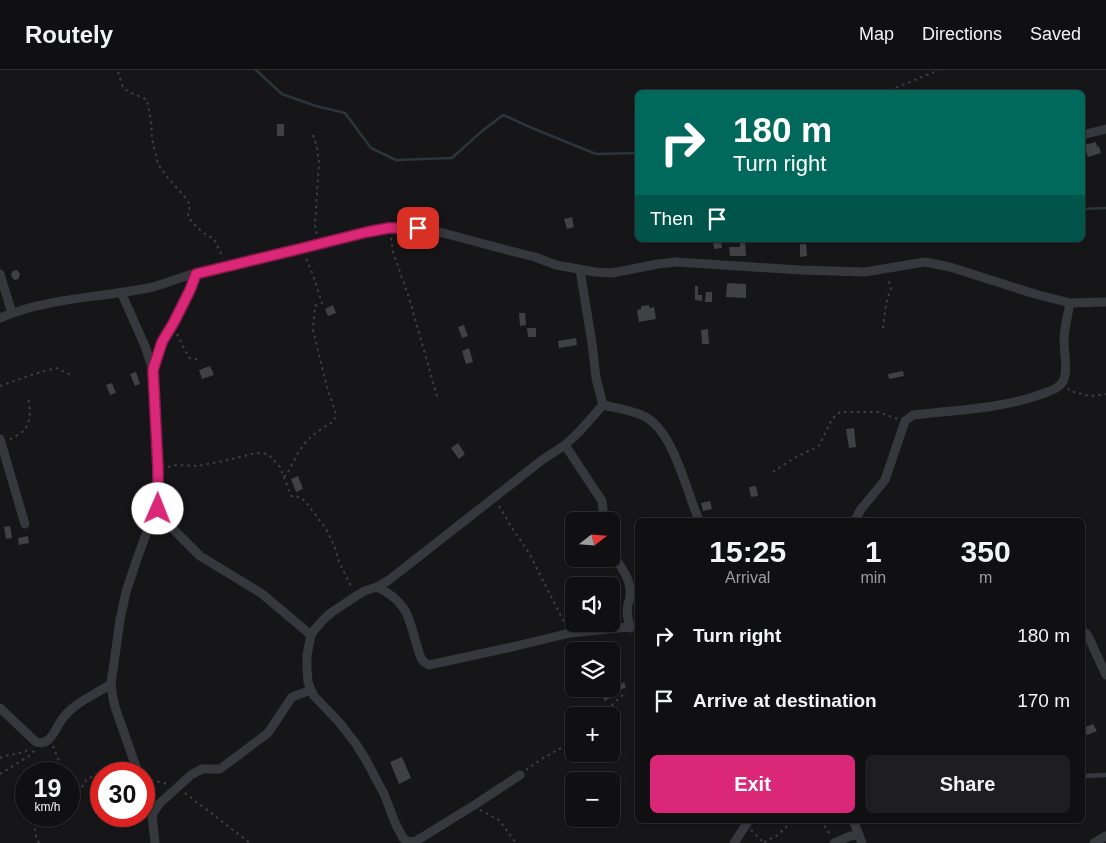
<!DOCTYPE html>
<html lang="en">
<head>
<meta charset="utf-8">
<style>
	:root { --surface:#101012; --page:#1e1e20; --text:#f1f3f6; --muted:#9c9d9f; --line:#303032; --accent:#db2777 }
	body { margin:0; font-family:Arial,sans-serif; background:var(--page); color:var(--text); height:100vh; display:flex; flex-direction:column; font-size:19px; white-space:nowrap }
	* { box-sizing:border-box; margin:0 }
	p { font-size:16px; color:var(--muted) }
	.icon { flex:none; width:28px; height:28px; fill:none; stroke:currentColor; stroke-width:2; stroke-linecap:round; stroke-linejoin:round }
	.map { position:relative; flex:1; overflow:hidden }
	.drawer { position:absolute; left:635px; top:448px; width:450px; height:305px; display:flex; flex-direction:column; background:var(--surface); border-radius:8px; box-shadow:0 1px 4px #0004,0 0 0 1px var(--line) }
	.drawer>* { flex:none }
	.banner { position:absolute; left:635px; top:20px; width:450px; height:152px; border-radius:8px; box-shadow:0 1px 4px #0004,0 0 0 1px var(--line); background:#00695c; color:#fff; overflow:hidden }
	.needle { width:32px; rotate:73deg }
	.tools { position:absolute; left:565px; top:442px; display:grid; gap:10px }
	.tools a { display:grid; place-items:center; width:55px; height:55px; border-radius:8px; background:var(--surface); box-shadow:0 1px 4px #0004,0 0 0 1px var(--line); font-size:25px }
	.speed { position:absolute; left:15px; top:692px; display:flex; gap:10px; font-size:25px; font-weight:700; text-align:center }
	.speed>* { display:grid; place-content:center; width:65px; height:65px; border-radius:50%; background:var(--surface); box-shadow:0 1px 4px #0004,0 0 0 1px var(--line); line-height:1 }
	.speed small { font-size:12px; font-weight:400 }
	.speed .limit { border:8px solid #d22; background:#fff; color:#111 }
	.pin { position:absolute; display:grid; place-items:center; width:42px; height:42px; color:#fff; margin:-21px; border-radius:10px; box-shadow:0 2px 8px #0006 }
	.me { position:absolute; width:55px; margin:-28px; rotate:1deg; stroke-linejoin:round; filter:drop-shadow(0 0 4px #0008) }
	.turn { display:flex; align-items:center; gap:18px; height:105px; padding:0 15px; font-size:22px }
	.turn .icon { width:65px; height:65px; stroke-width:2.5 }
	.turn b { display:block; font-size:35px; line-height:42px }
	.then { display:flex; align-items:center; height:48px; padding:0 15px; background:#0003; gap:10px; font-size:19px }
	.eta { display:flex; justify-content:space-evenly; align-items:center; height:85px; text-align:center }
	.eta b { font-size:30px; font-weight:600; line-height:35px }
	.primary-button { display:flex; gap:10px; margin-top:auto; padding:10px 15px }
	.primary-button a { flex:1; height:58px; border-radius:8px; background:var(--accent); color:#fff; font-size:20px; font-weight:600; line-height:58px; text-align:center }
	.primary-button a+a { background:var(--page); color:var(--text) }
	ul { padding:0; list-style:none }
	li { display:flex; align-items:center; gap:15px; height:65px; padding:0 15px }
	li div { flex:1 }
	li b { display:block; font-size:19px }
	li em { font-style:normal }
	header { display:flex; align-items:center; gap:30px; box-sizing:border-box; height:70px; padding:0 25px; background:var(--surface); border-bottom:1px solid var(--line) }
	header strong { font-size:24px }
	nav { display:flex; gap:28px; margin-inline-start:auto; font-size:18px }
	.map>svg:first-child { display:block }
</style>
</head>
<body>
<header>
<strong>Routely</strong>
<nav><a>Map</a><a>Directions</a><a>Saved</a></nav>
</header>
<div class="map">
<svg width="1106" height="773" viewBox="0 0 1106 773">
	<rect width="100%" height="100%" fill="#161618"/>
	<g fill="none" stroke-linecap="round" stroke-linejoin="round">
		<g stroke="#2c353c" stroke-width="2.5">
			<path d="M256 0 282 24 316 36 345 43 371 78 396 90 452 88 482 61 503 45 532 58 596 84 638 83"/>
			<path d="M1082 139 1106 138"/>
		</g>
	</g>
	<g fill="#404145">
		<rect x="277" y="54" width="7" height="12"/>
		<path d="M1096 72 1097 77 1099 76 1101 83 1088 87 1084 75Z"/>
		<path d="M572 147 574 157 567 159 564 149Z"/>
		<path d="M713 170H721L722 178 714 179Z"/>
		<path d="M740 170H745L746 186H730L729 177H740Z"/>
		<path d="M800 174H806L807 186 800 187Z"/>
		<path d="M17 200 20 204 19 208 16 210 13 209 11 204 13 201Z"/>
		<path d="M727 213 746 214V228L726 227Z"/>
		<path d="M695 216H698V225H702V231L695 230Z"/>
		<path d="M706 222H712V232H705Z"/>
		<path d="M333 235 336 243 328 246 325 239Z"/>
		<path d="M649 235V238L654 237 656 249 639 252 637 240 641 239V236Z"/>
		<path d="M519 243H525L526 255 520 256Z"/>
		<path d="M464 255 468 266 462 268 458 257Z"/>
		<path d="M527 258H536V267H528Z"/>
		<path d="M708 259 709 274H702L701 260Z"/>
		<path d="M576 268 577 275 559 278 558 271Z"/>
		<path d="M469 278 473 292 466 294 462 281Z"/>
		<path d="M210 296 214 305 202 309 199 300Z"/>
		<path d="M903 301 904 306 889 309 888 304Z"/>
		<path d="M136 302 140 314 135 316 130 304Z"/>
		<path d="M112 313 116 323 110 325 106 315Z"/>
		<path d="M854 358 856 377 849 378 846 359Z"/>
		<path d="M458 373 465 384 459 389 451 378Z"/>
		<path d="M298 406 303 419 296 422 291 409Z"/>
		<path d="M756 416 758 426 751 427 749 417Z"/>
		<path d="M710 431 712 439 703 441 701 433Z"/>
		<path d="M10 456 12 468 6 469 4 457Z"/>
		<path d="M28 466 29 473 19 475 18 468Z"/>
		<path d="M617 606 621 614 624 612 626 617 615 623 611 616V609Z"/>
		<path d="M597 619H606L611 627 605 631Z"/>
		<path d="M1093 654 1097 661 1087 665 1083 658Z"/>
		<path d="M402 687 411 708 399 714 390 692Z"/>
	</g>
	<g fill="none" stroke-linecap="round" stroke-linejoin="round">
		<g stroke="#3d3f44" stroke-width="2" stroke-dasharray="2.5 4" stroke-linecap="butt">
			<path d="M118 2C120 7 121 15 124 18 128 23 141 26 147 30L151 50 152 69 158 94 167 107 185 127 190 135 188 145 191 151 202 162 214 169 223 188"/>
			<path d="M890 20 939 0"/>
			<path d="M313 65 317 77 319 92 315 155 317 166"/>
			<path d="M391 168 393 182 409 228 438 330"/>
			<path d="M883 258 886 234 891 218 888 208"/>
			<path d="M177 264 189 288 201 290"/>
			<path d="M0 316 34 304 56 298 73 306"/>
			<path d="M1068 318 1070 321 1090 326 1106 324"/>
			<path d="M10 369C14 367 21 364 24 360 32 351 30 337 28 327"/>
			<path d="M168 397 177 395 197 396 224 391 256 383 268 384 280 397 291 426 300 427 306 432 326 459 334 475 339 492 352 518"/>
			<path d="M773 402 794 388 819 376 832 349 840 342H878L898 349"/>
			<path d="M284 407C291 399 294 389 300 380 308 367 321 359 334 351L336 344 327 317 313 260 315 236 322 233 313 205 305 186"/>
			<path d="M499 436 512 458 529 483 566 556"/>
			<path d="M604 646 611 636 625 623"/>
			<path d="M53 676 64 704"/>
			<path d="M0 688C10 683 22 685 31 678"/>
			<path d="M526 700 543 688 574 671"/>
			<path d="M0 704 29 686 35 680"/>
			<path d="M151 710 168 714"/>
			<path d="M69 718 77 724"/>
			<path d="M185 723 250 773"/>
			<path d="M69 740 86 710 100 702 127 694"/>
			<path d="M480 740 499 750 516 773"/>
			<path d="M813 750 823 754 830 764"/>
			<path d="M751 760 764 773"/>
			<path d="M764 772 778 765 793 750"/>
			<path d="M39 773 36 766 34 753 44 747 58 746"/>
		</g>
		<path stroke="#37383d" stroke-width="4.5" d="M1082 706 1106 705"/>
		<g stroke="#37383d" stroke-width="9">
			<path d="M1082 65 1106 59"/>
			<path d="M0 204 12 243"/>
			<path d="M121 222 145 276 153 300 158 398V439L149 456 138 486 126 522 120 550 111 614 113 628 115 637 134 691 139 704"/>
			<path d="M0 248C49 227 102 228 153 217 167 213 182 207 196 203 231 195 266 187 300 179 322 174 344 167 367 162L389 159 418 158 443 163 507 180 535 187 556 195 595 202 612 203 658 194 676 192 800 200 865 202 925 192 950 197 1035 224 1070 233 1106 232"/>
			<path d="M153 299 162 272 174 252 190 220 196 204"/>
			<path d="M603 335C616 338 631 340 644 346 674 361 686 421 699 450"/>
			<path d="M0 369 25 454"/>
			<path d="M565 375 602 431 603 439 602 451"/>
			<path d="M158 439 163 449 200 486 261 523 311 565"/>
			<path d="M855 450 861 439 885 410 905 351 913 345C956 340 1000 339 1042 324 1050 321 1061 318 1064 309 1068 298 1064 283 1064 271 1064 258 1068 245 1070 233"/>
			<path d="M611 482C620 496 632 509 630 526 630 529 629 531 628 534 626 542 628 549 630 558"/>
			<path d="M377 517C414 535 408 554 421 588L424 592 429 595 512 577 570 563 638 556"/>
			<path d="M1082 562 1086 563 1089 568 1106 605"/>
			<path d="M0 638 36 672C51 677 55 658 63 648 75 632 95 625 111 614"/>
			<path d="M520 705 476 734 416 771 411 772 407 771 403 768 396 755 384 724 366 690 356 674 339 652 314 626 311 620 308 612 307 599V585L311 565 315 559 324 549 332 542 364 521 377 517 389 510 542 390 565 375 578 363 603 335 596 308 592 273 580 200"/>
			<path d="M144 716 152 745 155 773"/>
			<path d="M152 745 159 734 191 705 202 699H220L268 663 292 627 311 620"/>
			<path d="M853 750 862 773"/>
			<path d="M734 773 749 750"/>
			<path d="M834 773 850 766 859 765"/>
			<path d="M1094 773 1106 766"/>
		</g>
	</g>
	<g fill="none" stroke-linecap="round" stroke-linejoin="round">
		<g stroke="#8e194d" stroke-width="12">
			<path id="route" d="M158 439V398L153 300 162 272 174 252 190 220 196 204 303 178 367 162 389 158H418"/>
		</g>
		<use href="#route" stroke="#db2777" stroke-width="9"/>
	</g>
</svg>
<div class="tools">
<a><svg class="needle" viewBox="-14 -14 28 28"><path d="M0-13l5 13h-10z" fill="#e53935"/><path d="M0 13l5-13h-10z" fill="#9c9d9f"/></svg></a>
<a><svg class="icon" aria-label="sound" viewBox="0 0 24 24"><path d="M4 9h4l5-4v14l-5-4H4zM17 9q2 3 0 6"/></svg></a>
<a><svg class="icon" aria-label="layers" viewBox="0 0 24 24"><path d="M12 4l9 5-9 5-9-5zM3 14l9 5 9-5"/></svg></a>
<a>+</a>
<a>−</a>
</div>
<div class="speed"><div>19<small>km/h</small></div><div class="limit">30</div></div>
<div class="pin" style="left:418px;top:158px;background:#d93025"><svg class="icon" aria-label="arrive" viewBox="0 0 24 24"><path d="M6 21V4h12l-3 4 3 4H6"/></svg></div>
<svg class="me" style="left:158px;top:439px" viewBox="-20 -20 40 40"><circle r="19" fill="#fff"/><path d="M0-13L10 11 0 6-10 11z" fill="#db2777"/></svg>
<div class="banner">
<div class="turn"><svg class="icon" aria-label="right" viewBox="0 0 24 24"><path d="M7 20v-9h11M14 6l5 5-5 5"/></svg><div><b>180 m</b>Turn right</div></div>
<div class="then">Then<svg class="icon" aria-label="arrive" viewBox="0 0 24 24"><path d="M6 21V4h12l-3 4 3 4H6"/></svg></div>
</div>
<section class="drawer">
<div class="eta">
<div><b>15:25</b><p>Arrival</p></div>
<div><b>1</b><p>min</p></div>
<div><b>350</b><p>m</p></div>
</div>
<ul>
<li><svg class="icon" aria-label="right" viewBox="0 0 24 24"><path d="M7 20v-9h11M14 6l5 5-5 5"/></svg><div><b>Turn right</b></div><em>180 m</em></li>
<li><svg class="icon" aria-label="arrive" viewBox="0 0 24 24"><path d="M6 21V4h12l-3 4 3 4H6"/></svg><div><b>Arrive at destination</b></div><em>170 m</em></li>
</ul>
<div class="primary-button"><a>Exit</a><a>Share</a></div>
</section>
</div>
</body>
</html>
